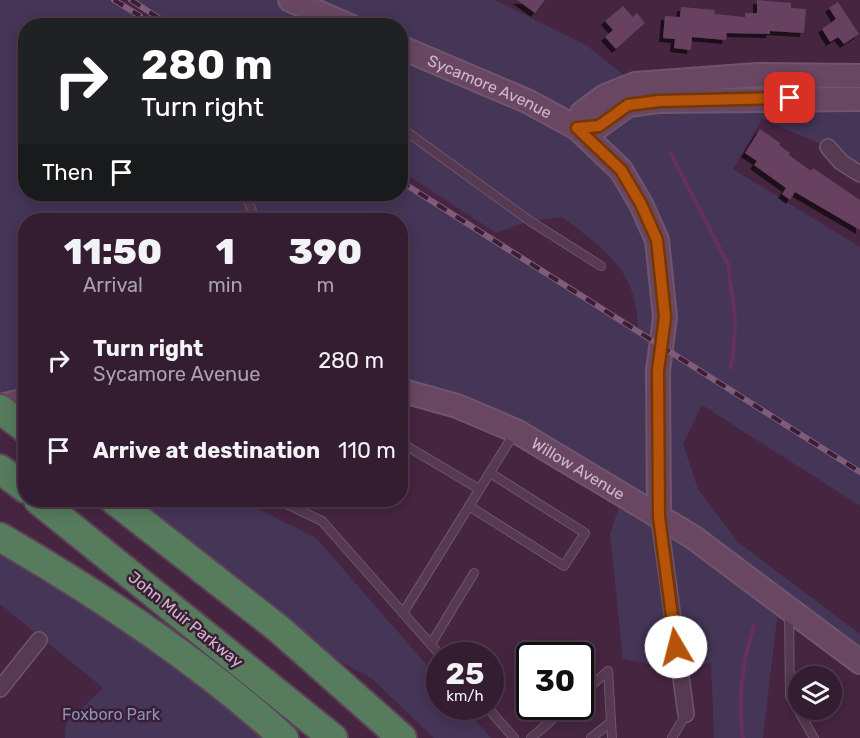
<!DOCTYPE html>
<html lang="en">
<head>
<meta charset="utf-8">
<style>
	:root { --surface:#341c31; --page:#3c2539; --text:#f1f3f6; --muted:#a9a1ab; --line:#4e3a4d }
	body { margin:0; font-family:Rubik,sans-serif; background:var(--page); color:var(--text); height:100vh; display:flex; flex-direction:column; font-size:22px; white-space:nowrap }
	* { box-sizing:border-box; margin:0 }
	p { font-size:20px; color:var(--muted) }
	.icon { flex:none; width:33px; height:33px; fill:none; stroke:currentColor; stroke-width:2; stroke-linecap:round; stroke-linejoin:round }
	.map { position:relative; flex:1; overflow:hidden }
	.details { position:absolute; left:18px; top:213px; width:390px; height:294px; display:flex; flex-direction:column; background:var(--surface); border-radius:24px; box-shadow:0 3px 15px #0003,0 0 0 2px var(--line) }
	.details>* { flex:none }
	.top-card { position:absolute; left:18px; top:18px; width:390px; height:183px; border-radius:24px; box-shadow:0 3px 15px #0003,0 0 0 2px var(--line); background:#202124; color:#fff; overflow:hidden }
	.controls { position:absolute; left:788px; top:666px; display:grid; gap:12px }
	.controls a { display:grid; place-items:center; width:54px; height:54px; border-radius:50%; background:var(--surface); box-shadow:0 3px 15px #0003,0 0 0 2px var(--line); font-size:30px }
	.speed { position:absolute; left:426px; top:642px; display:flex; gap:12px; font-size:30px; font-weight:700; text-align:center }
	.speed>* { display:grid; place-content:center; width:78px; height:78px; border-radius:50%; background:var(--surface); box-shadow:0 3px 15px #0003,0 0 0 2px var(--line); line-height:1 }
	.speed small { font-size:15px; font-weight:400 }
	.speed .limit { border:3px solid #111; border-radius:9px; background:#fff; color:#111 }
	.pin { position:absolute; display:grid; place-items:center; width:51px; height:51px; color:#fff; margin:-26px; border-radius:12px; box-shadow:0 3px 9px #0006 }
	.me { position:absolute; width:66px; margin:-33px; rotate:352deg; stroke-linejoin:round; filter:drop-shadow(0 0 4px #0008) }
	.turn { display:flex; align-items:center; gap:21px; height:126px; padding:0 24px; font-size:27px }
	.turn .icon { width:78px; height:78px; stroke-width:2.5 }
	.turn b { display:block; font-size:42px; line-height:51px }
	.then { display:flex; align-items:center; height:57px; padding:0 24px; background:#0003; gap:12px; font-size:22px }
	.eta { display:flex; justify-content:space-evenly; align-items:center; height:102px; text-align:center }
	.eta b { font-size:36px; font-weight:800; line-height:42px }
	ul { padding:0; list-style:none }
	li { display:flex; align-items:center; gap:18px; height:90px; padding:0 24px }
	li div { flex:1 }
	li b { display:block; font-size:22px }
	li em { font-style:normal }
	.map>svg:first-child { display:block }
</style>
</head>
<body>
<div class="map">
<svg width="860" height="738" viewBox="0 0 860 738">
	<defs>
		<filter id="shadow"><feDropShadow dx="-4" dy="4" stdDeviation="0" flood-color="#0009"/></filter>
	</defs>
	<rect width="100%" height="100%" fill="#462541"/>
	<g fill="#453557">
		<path d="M0 0H114L155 25 26 26V194H400L401 181 638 332C638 270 606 251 562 217L530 221 496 233 401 171 400 26 171 25 131 0H495L586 45 635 84 628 105 860 99V161L854 170 828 147 762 119 733 169 860 247V506L702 405 683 444 698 489 738 542 860 634V662L779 601 763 738H714L711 663 679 669 623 659 610 534 623 495 516 431 401 390 400 220H26L25 395 0 399Z"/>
		<path d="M114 500H241L316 538 439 679 440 706 464 707 491 738H434L371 678 279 629Z"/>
		<path d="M0 537 284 738H65L66 723 103 688 0 604Z"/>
	</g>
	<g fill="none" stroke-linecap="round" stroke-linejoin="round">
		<g stroke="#66305e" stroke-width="4">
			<path d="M671 154 729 266C729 281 732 293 734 307 736 328 734 348 731 368"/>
			<path d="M743 738C737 700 742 663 754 626"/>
		</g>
	</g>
	<g fill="#674161" filter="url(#shadow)">
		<path d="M517 0H545L535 13Z"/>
		<path d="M757 0 791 3V8L806 9 804 33 770 31V34L727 33 726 40 692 37 691 50 674 48 675 39 663 38 665 16 680 17 681 7 715 10 714 14 745 17V13H757Z"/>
		<path d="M838 2 859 34 844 44 838 37 830 42 822 29 836 19 829 8Z"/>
		<path d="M623 6 633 17 637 13 645 23 616 49 605 37 613 30 605 21Z"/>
		<path d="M760 129 780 143 779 145 790 153 789 155 811 171 813 168 860 200V230L795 192 790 200 782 194 786 188 754 165 757 161 745 153Z"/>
	</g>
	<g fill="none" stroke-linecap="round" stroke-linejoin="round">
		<g stroke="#70556b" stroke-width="10">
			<g id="lane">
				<path d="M400 127 530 221 601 266"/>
				<path d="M246 194 255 220"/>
				<path d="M400 442 479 489"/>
				<path d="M278 500 322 521 441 656"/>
				<path d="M469 506 564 566 585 533 490 473"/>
				<path d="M403 613 515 432"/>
				<path d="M789 613 790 696 814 738"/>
				<path d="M431 644 474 573"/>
				<path d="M580 695 608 671 612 738"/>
				<path d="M486 706 514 738"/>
				<path d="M531 738 568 706"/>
				<path d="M591 738 611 722"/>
				<path d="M672 738 686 714"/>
			</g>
		</g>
		<g stroke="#70556b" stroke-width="18">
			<g id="street">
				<path d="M828 147 841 162 860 174"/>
				<path d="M659 517 686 714"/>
				<path d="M0 689 39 640"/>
			</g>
		</g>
		<g stroke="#70556b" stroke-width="26">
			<g id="secondary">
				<path d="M290 0 350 26"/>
				<path id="s1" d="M400 47 527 101 577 128 599 126 628 105 659 101 860 99"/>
				<path d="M577 128 621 170 641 204 657 240 665 317 658 371 659 517"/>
				<path d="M577 128 582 113 605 96 635 84 757 75 860 76"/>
				<path id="s2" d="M400 390 457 406 516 431 693 537 860 662"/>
				<path d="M0 406 26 400"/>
			</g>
		</g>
		<g stroke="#5d4158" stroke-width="32">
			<g id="highway">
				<path d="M0 409 26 429"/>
				<path d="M0 469 26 489"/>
				<path d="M38 500 333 738"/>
				<path d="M114 500 279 629 402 738"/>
				<path d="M0 537C98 594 200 661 284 738"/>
			</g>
		</g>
		<use href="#lane" stroke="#553a51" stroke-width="8"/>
		<use href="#street" stroke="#553a51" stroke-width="15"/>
		<use href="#secondary" stroke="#694762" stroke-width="22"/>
		<use href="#highway" stroke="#567c5d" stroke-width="28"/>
		<g stroke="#7f5d79" stroke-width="6">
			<g id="rail">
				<path d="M114 0 140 16"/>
				<path d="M131 0 171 26"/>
				<path d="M400 181 860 472"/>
			</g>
		</g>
		<use href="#rail" stroke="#3b1e36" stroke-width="4" stroke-dasharray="11" stroke-linecap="butt"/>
	</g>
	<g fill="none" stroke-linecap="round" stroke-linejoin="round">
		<g stroke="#753606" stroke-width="15">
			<path id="route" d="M676 647 659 517 658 371 665 317 657 240 641 204 621 170 577 128 599 126 628 105 659 101 790 98"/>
		</g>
		<use href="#route" stroke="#b45309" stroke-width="10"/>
	</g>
	<g text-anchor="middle" stroke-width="5" stroke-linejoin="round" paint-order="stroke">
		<g font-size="16" fill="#cfb8ca" stroke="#3b1e36">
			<text dy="6" stroke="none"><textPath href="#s1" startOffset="98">Sycamore Avenue</textPath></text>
			<text dy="6" stroke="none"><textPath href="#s2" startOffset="196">Willow Avenue</textPath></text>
			<text transform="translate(186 619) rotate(39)" y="6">John Muir Parkway</text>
		</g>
		<g font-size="16" fill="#8992b5" stroke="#3b1e36">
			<text x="111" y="720">Foxboro Park</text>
		</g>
	</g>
</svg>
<div class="controls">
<a><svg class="icon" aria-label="layers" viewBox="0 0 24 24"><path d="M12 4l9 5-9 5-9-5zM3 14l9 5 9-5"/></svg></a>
</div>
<div class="speed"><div>25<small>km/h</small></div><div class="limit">30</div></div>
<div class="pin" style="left:790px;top:98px;background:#d93025"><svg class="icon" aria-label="arrive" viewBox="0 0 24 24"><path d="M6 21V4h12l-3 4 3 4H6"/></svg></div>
<svg class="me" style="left:676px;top:647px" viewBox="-20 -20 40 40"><circle r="19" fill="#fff"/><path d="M0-13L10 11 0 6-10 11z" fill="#b45309"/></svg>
<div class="top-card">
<div class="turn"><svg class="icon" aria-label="right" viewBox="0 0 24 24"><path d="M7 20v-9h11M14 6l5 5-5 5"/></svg><div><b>280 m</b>Turn right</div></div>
<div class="then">Then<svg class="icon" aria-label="arrive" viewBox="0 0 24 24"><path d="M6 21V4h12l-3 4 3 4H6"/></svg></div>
</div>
<section class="details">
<div class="eta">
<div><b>11:50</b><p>Arrival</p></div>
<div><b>1</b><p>min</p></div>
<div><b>390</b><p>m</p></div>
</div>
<ul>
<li><svg class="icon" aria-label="right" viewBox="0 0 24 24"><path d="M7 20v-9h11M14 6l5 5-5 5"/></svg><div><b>Turn right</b><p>Sycamore Avenue</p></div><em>280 m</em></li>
<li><svg class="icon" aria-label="arrive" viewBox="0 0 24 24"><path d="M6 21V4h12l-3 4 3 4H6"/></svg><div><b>Arrive at destination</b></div><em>110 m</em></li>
</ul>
</section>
</div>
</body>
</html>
